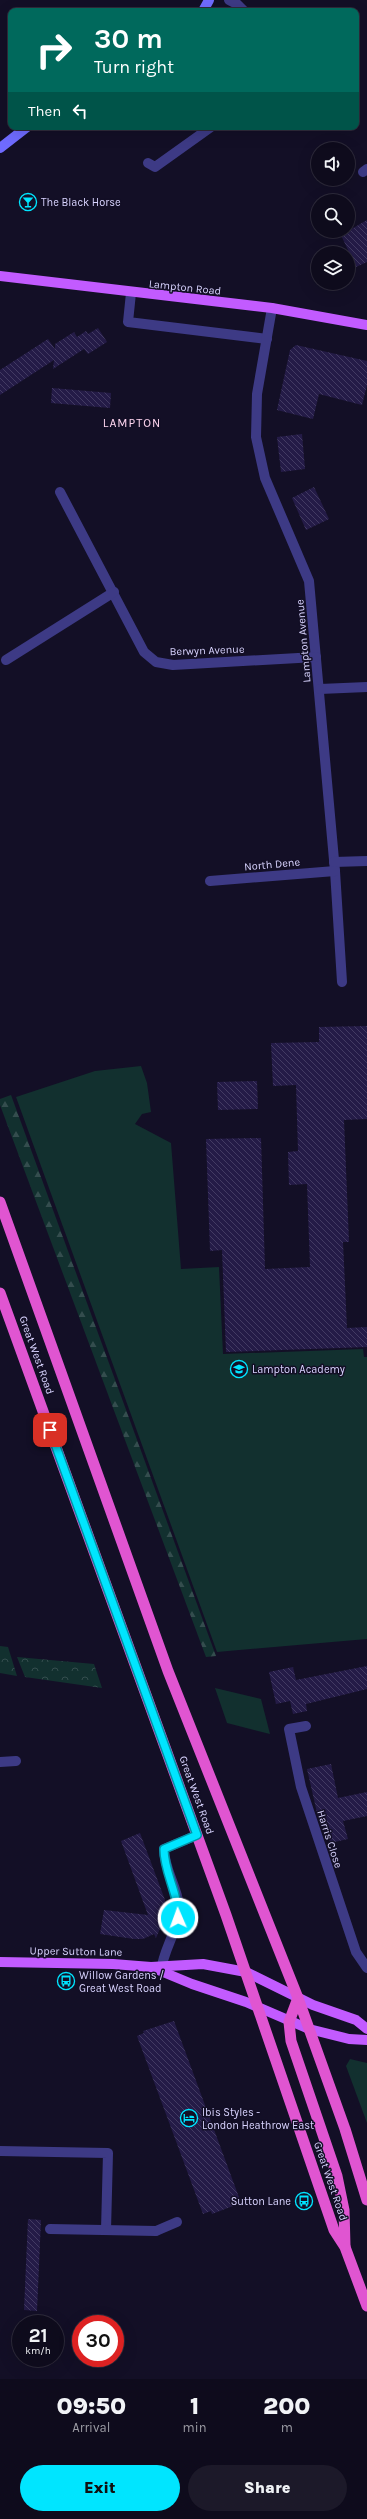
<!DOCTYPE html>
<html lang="en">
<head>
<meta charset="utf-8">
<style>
	:root { --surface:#0e0b1c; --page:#1c1929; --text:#f1f3f6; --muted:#9b9ba3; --line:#2e2b3b; --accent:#00e5ff }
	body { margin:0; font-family:Karla,sans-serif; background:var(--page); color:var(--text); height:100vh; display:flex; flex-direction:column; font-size:15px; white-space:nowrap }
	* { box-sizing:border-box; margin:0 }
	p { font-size:13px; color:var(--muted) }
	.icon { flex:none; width:22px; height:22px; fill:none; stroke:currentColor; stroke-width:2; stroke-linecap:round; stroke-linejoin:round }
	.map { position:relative; height:2379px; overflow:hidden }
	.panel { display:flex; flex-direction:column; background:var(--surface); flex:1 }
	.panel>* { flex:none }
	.guide { position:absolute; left:8px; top:8px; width:351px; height:122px; border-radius:8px; box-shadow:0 4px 16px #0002,0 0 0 1px var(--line); background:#00695c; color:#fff; overflow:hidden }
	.tools { position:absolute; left:311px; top:142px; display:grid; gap:8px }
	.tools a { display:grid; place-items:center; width:44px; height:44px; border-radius:50%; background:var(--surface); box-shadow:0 4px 16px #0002,0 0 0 1px var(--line); font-size:20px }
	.speed { position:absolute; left:12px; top:2315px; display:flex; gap:8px; font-size:20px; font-weight:700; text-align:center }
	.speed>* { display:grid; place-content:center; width:52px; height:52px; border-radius:50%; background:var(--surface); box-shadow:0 4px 16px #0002,0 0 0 1px var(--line); line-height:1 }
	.speed small { font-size:10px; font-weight:400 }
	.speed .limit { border:6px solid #d22; background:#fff; color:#111 }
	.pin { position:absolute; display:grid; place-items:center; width:34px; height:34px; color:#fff; margin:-17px; border-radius:8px; box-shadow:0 2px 6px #0006 }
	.me { position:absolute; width:44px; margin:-22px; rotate:358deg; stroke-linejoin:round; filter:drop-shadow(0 0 3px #0008) }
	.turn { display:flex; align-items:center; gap:14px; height:84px; padding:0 20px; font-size:18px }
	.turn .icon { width:52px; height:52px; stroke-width:2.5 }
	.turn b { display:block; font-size:28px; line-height:34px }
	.then { display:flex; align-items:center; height:38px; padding:0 20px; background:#0003; gap:8px; font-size:15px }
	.eta { display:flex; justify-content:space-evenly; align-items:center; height:68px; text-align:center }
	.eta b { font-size:24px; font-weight:800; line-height:28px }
	.action { display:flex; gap:8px; margin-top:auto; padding:8px 20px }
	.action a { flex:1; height:46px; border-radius:24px; background:var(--accent); color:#111; font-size:16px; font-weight:800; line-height:46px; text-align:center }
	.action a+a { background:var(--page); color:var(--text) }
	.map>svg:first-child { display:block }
</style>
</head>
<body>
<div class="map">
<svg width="367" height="2379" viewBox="0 0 367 2379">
	<defs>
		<pattern id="forest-firs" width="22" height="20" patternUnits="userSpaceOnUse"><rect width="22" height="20" fill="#12302f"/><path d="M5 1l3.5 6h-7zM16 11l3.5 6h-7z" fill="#344d4e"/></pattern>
		<pattern id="park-crowns" width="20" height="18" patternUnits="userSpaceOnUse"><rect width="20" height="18" fill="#12302f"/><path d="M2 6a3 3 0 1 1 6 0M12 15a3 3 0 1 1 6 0" fill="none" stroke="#344d4e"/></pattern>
		<pattern id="building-back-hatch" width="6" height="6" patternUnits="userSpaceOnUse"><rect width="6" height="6" fill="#241b47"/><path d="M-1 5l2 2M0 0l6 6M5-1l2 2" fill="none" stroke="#433b63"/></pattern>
	</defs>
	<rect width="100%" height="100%" fill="#130f26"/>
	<g fill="#12302f">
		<path d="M141 1066 147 1083 151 1112 142 1114 135 1124 171 1143 181 1269 219 1267 223 1354 363 1349 364 1357H367V1639L217 1652 16 1097 95 1071Z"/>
		<path d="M215 1688 261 1699 270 1734 227 1723Z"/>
		<path d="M350 2059 367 2063V2123L346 2066Z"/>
	</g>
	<path fill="url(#forest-firs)" d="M11 1095 216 1656 206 1657 0 1105V1099Z"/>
	<g fill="url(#park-crowns)">
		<path d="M0 1646 8 1647 17 1676 0 1673Z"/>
		<path d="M17 1657 94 1664 102 1688 25 1677Z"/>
	</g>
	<g fill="url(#building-back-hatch)">
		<path d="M367 220V262L356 267 340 233 348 231Z"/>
		<path d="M98 328 107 342 88 354 84 349 53 369 54 360 0 395V370L48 339 55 349V344L74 332 77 337 86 331 88 334Z"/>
		<path d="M296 345 367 361V385L362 405 319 394 313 419 277 410 290 350Z"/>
		<path d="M52 388 111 393 110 408 51 403Z"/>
		<path d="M302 434 305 469 281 472 277 437Z"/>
		<path d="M314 487 329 519 306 530 292 498Z"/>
		<path d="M367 1026V1119L344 1120 349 1242H343L347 1328 367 1327V1347L226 1352 222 1250 210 1251 206 1139 261 1138 265 1269 310 1267 307 1184 289 1185 288 1152 298 1151 296 1085 273 1086 271 1043 319 1042V1027Z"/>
		<path d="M257 1081 258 1109 218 1110 217 1082Z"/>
		<path d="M367 1666V1689L306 1704 307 1711 293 1714 290 1701 276 1704 269 1672 293 1667 296 1680Z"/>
		<path d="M331 1764 338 1798 367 1792V1816L343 1821 348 1839 330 1843 324 1819 319 1820 318 1817 307 1769Z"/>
		<path d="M140 1833 165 1900V1917L156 1938 154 1934 143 1939H134L100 1934 104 1910 148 1915 121 1841Z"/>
		<path d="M174 2021 240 2200 232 2203 233 2206 212 2214 211 2211 203 2214 137 2036 144 2033 143 2031Z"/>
		<path d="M28 2219 41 2220 37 2311 24 2310Z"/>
	</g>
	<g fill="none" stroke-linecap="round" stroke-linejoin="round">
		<path stroke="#3d3a85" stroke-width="10" d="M156 2231 177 2222"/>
		<g stroke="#3d3a85" stroke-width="10">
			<path d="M229 0 237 4 244 11"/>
			<path d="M148 163 155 167 211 127"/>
			<path d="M363 172 367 169"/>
			<path d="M131 293 128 322 267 339"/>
			<path d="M272 308 257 394 256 437 265 478 309 581 335 871 342 982"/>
			<path d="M60 492 144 652 156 662 173 665 316 657"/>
			<path d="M6 660 114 592"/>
			<path d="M320 689 367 687"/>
			<path d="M334 862 367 861"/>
			<path d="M210 881 335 871"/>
			<path d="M306 1726 289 1729 301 1787 356 1952 367 1968"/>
			<path d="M0 1762 16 1761"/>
			<path d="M161 1971C163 1949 180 1928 179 1906 177 1886 164 1869 164 1849L197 1835"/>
			<path d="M0 2151 108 2153 106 2230"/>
			<path d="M50 2229 156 2231"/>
		</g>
		<g stroke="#6f6bff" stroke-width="10">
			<path d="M203 11 209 0"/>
			<path d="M0 148 27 127"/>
		</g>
		<g stroke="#c25bff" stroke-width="10">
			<path d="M0 276 272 308 367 325"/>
			<path d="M0 1962 113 1964 151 1967 192 1984 246 2002 309 2029 349 2039 367 2040"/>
			<path d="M151 1967 203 1964 246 1972 313 2005 356 2020 367 2029"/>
		</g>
		<g stroke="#e055d1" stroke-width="11">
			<path d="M0 1202 168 1671 298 1998 345 2129 367 2200"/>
			<path d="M0 1293 226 1915 334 2230 345 2247 367 2306"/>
			<path d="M298 1998 289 2022 291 2041 337 2176 344 2210 345 2246"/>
		</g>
	</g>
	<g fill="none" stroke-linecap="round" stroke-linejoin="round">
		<g stroke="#0095a6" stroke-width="10">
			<path id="route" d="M50 1430 197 1835 164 1849C164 1873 179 1894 178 1918"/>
		</g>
		<use href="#route" stroke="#00e5ff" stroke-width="7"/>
	</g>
	<defs>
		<g id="bar-ring" transform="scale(0.9)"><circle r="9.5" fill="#130f26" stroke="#00e5ff" stroke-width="1.5"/><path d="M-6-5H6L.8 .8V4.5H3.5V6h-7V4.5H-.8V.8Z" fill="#00e5ff"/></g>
		<g id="school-ring" transform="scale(0.9)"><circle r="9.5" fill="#130f26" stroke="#00e5ff" stroke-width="1.5"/><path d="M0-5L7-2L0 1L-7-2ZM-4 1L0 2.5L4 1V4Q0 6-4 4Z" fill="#00e5ff"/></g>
		<g id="bus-ring" transform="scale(0.9)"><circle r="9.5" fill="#130f26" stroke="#00e5ff" stroke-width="1.5"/><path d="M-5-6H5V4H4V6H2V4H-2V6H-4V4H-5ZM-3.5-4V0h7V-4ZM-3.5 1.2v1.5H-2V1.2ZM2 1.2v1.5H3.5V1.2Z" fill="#00e5ff"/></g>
		<g id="hotel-ring" transform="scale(0.9)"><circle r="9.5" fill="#130f26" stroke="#00e5ff" stroke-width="1.5"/><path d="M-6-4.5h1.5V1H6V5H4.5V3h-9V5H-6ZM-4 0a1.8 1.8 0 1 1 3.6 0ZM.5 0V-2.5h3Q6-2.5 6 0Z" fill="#00e5ff"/></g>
	</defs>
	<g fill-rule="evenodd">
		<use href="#bar-ring" x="28" y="202"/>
		<use href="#school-ring" x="239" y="1369"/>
		<use href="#bus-ring" x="66" y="1981"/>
		<use href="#hotel-ring" x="189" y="2118"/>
		<use href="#bus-ring" x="304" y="2201"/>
	</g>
	<g text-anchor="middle" stroke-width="3" stroke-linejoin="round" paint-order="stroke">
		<g font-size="11" fill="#d9d4ff" stroke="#130f26" text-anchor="start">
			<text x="41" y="206">The Black Horse</text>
			<text x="252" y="1373">Lampton Academy</text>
			<text x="79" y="1979">Willow Gardens /<tspan x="79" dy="13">Great West Road</tspan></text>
			<text x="202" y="2116">Ibis Styles -<tspan x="202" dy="13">London Heathrow East</tspan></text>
			<text x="291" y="2205" text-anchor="end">Sutton Lane</text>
		</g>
		<g font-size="11" fill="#d9d4ff" stroke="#130f26">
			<text transform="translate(185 287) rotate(6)" y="4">Lampton Road</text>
			<text transform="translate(303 641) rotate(-95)" y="4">Lampton Avenue</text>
			<text transform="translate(207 650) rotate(-2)" y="4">Berwyn Avenue</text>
			<text transform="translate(272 864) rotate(-5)" y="4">North Dene</text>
			<text transform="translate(37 1355) rotate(70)" y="4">Great West Road</text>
			<text transform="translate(197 1795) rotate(70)" y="4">Great West Road</text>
			<text transform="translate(330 1839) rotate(72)" y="4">Harris Close</text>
			<text transform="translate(76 1951) rotate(1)" y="4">Upper Sutton Lane</text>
			<text transform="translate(331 2181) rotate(71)" y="4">Great West Road</text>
		</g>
		<g font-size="12" letter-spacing="1" fill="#ffd6f0" stroke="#130f26">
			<text x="132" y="427">LAMPTON</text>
		</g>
	</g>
</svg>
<div class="tools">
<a><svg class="icon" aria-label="sound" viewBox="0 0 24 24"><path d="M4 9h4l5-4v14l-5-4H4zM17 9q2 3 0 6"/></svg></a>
<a><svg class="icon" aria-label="search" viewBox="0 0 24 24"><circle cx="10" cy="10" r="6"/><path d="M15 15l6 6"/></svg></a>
<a><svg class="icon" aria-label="layers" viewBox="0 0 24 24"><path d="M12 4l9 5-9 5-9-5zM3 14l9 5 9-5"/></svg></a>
</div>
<div class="speed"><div>21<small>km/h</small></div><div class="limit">30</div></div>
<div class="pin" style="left:50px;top:1430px;background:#d93025"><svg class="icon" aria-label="arrive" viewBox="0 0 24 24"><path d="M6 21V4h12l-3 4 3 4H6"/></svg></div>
<svg class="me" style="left:178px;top:1918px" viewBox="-20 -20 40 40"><circle r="17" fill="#00e5ff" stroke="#fff" stroke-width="3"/><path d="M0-11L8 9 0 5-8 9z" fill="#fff"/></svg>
<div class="guide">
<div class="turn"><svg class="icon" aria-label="right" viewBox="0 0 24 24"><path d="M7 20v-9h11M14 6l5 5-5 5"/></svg><div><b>30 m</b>Turn right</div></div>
<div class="then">Then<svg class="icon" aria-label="left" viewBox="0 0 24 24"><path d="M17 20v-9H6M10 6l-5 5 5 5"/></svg></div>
</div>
</div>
<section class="panel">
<div class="eta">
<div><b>09:50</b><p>Arrival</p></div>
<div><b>1</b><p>min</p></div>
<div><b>200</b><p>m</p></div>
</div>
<div class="action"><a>Exit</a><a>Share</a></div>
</section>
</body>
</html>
